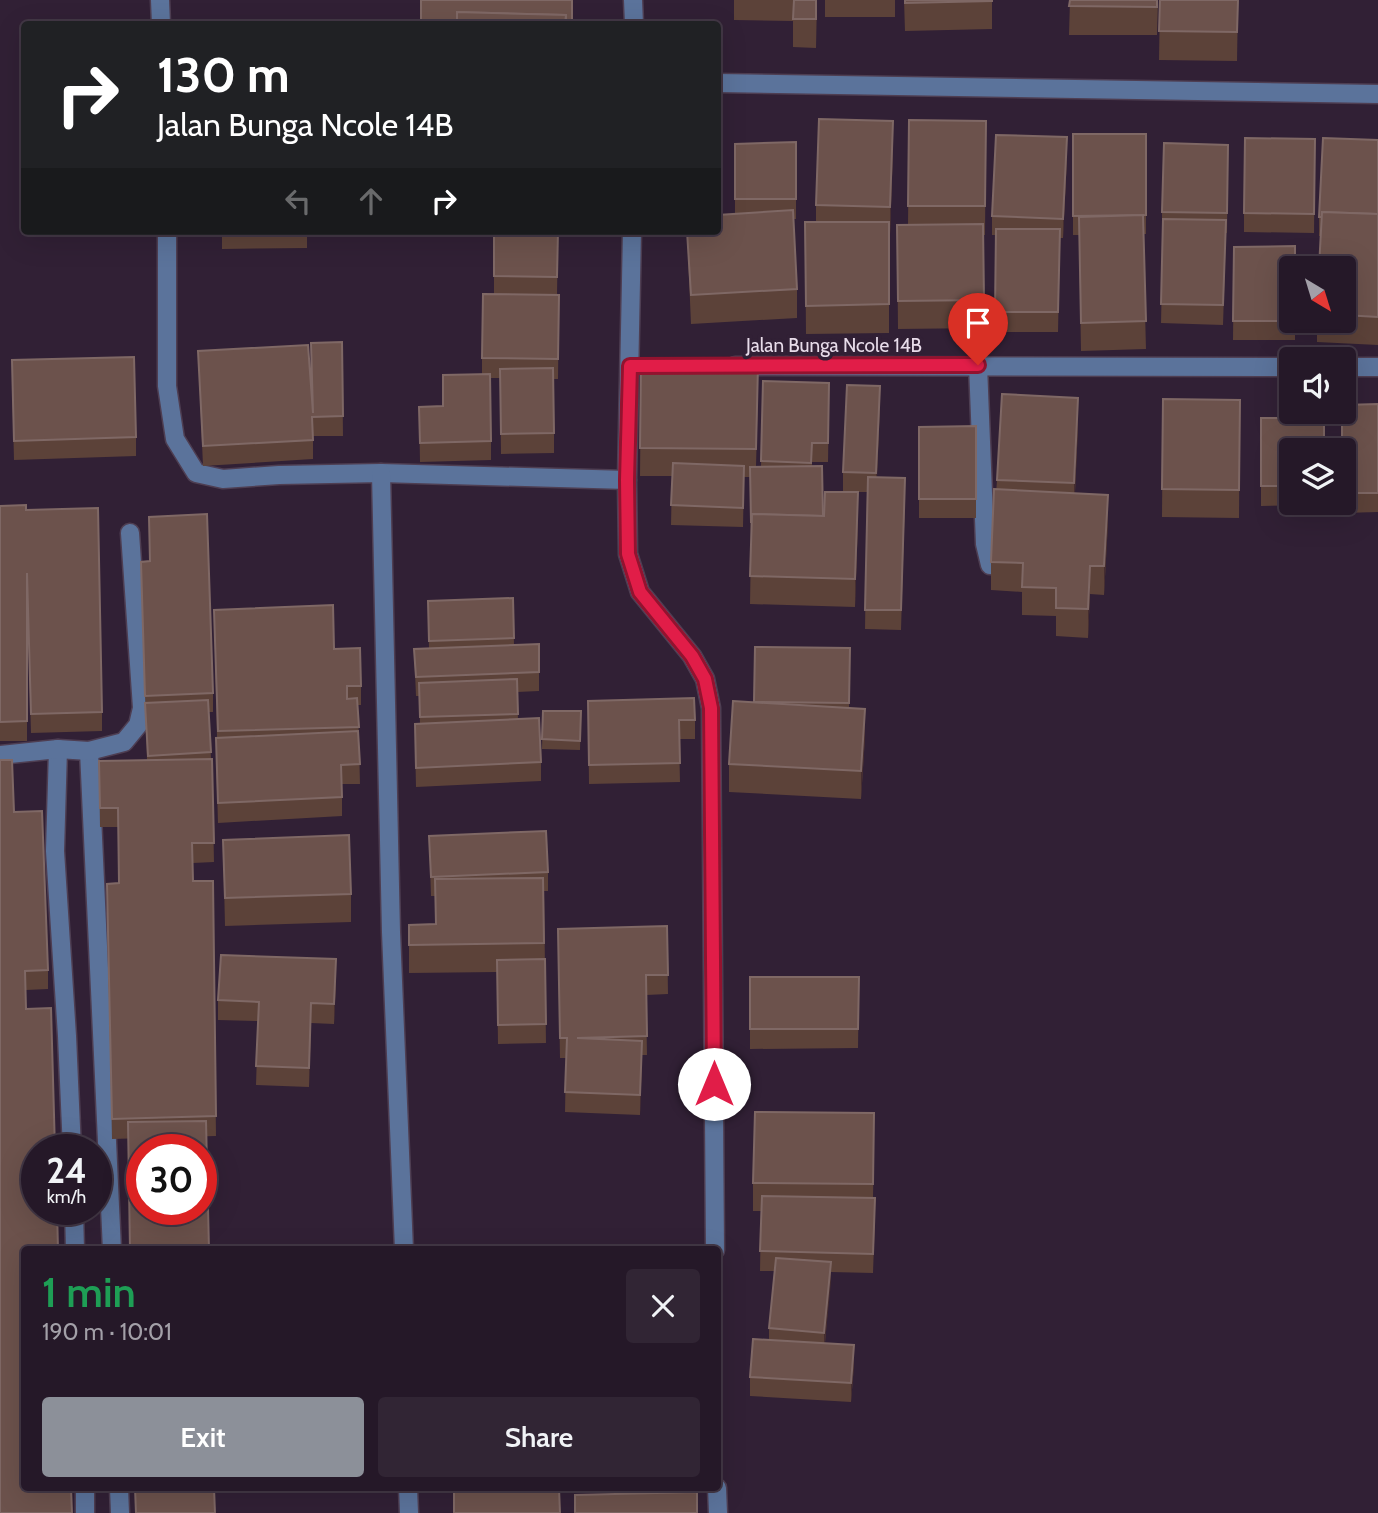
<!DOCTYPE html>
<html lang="en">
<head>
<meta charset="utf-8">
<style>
	:root { --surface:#251828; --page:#312534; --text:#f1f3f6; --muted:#a3a0a8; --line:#423745; --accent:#8c9099 }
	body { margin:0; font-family:Cabin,sans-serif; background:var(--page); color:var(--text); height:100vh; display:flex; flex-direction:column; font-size:26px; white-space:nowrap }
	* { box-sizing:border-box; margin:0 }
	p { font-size:23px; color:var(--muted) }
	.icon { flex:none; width:38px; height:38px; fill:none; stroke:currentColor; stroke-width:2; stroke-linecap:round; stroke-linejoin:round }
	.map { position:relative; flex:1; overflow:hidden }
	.side { position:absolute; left:21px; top:1246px; width:700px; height:245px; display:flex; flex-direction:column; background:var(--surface); border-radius:7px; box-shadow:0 7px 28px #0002,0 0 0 2px var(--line) }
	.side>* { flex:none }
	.top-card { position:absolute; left:21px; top:21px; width:700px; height:214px; border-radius:7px; box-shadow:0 7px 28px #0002,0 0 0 2px var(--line); background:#202124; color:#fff; overflow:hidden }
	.needle { width:46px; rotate:142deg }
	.controls { position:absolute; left:1279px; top:256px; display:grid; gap:14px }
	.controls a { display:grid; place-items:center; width:77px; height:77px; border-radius:7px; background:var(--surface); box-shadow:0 7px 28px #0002,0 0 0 2px var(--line); font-size:35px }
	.speed { position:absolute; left:21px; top:1134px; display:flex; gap:14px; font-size:35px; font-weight:700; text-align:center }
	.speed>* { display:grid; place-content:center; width:91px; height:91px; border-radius:50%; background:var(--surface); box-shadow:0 7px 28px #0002,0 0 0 2px var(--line); line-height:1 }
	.speed small { font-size:18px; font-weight:400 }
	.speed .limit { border:10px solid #d22; background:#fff; color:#111 }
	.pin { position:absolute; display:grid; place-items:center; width:60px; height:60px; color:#fff; margin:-72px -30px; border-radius:50% 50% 50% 0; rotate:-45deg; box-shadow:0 0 7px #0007 }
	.pin .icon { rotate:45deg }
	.me { position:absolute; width:77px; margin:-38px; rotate:0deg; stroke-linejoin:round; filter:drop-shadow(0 0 5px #0008) }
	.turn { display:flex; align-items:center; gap:24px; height:147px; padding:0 21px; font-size:32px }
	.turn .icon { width:91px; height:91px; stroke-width:2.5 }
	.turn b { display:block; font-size:49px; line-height:60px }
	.lanes { display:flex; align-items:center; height:66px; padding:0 21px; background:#0003; justify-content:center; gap:35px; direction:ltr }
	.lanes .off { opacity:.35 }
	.round { display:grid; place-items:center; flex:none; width:74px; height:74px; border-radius:7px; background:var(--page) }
	.headline { display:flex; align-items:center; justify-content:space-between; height:119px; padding:0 21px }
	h1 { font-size:42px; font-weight:600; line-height:52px; color:#1e9e55 }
	.button { display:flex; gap:14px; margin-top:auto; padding:14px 21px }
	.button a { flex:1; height:80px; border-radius:7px; background:var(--accent); color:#fff; font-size:28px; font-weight:600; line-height:80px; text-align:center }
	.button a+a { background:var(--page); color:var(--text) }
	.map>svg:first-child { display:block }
</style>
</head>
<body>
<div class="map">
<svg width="1378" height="1513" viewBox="0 0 1378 1513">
	<rect width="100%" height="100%" fill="#312035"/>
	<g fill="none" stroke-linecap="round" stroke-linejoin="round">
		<g stroke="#4e3e52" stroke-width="21">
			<g id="minor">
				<path d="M160 0 161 24"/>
				<path d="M633 0 634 24"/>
				<path d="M718 83 1378 94"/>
				<path d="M167 231V386L175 439 196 473 223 479 279 475 381 473 627 480"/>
				<path d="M632 231 627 480 628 554 640 592 692 656 705 679 711 708 715 1250"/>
				<path d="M978 365 985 544 990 565"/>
				<path d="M735 366 1292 367"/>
				<path d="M1344 367H1378"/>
				<path d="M381 473 391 932 404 1250"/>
				<path d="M58 749 55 851 67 1036 72 1150"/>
				<path d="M89 751 112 1250"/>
				<path d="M0 755 58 749 89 751 124 742 138 725 142 708 130 533"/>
				<path d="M74 1209 75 1250"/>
				<path d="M85 1488V1513"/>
				<path d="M119 1488 120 1513"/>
				<path d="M408 1488 409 1513"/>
				<path d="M717 1488 718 1513"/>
			</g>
		</g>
		<use href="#minor" stroke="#5b739b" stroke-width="18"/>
	</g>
	<g fill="#5c4239">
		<path d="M420 0H572V24H421Z"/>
		<path d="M734 0H817L816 48 793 47V21L734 20Z"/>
		<rect x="825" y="0" width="70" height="17"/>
		<path d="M904 0H992V29L905 31Z"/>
		<path d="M1070 0H1158L1157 35H1069Z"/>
		<path d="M1160 0H1238L1237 61 1159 60Z"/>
		<path d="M909 120 986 121 985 235H983L984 328 898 329 897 225H908Z"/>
		<path d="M1073 134H1146V234H1143L1146 349 1081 351 1079 235H1073Z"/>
		<path d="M1315 139 1314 233 1244 232V213Z"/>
		<path d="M1378 140V345L1317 342V320H1344V268L1321 236H1319V217Z"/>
		<path d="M796 142V219H793L797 289V318L691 324 687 231H718L735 214V144Z"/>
		<path d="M1228 145 1227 233H1226L1223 325 1161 323 1163 231H1162V212Z"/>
		<path d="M893 149 890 235H889V333L806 334 805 222H816V205Z"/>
		<path d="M1067 157 1063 238H1060L1058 332H995L996 235H992V216Z"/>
		<path d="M222 231H307V248L222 249Z"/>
		<path d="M494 231H558L557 295H559L558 379H554V453L501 454 500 378H491V460L420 462 419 407 443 406 482 374V358L494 294Z"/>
		<path d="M1234 247 1295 320V340H1233Z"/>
		<path d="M342 342 343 436H313V459L203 466 198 351 312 406Z"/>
		<path d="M641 364 758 393 756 466H761L763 381 829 402 828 462H812V466L823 516 858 521 855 607 750 604 751 542 750 477H744L743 527 671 525 672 476H640Z"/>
		<path d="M12 380 136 437V456L14 460Z"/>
		<path d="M1163 399 1240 400 1239 518 1162 517Z"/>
		<path d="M1378 404V512L1343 513V502H1344V450Z"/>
		<path d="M880 405 877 477 905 498 901 630 865 629 867 492H843V472Z"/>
		<path d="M1261 418 1292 450V502H1324V505L1261 506Z"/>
		<path d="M976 426V518H919V427Z"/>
		<path d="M1078 427 1075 493 1108 523 1104 595 1090 594 1088 638 1056 636V616L1022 615V592L991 590V562L997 480Z"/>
		<path d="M0 506 26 510 102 712V731L31 733 27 597V741H0Z"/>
		<path d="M149 517 213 693V712H209L211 759H212L214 862 193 863V881H213L216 1136 112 1139 107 903 119 883 118 827H100L99 761 147 760 141 562 150 561Z"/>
		<path d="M513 598 514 645 539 644V691L517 692 518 719 541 762V781L416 787 415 743 420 724 419 696H416L414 649H429L428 601Z"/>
		<path d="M214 610 334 649 361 686V705H358L360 784H342V816L218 823 216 758V738H217Z"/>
		<path d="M850 648 849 708 865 737 861 799 729 792V764L754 702Z"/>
		<path d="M588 701 695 720V739H679L680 782 589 784Z"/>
		<path d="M543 711H581L580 750 542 749Z"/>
		<path d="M14 812 48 970V989L26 990 24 1488 0 1513Z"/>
		<path d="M429 836 548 872V891H544L546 1043 498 1044 497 972 409 973V925L435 924V896H431Z"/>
		<path d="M223 840 351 894V922L225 926Z"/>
		<path d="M667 926 668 994 646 995 647 1055H642L640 1115 565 1112 566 1058H560L558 949Z"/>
		<path d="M750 977H859L858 1048 750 1049Z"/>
		<path d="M336 979 334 1024 311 1023 309 1087 256 1085 258 1021 218 1020V1000Z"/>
		<path d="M874 1141 873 1198 875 1217 873 1273 831 1272 825 1343 854 1365 851 1402 750 1396V1377L769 1340V1328L775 1271H760L761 1211H753V1183Z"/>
	</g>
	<g fill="#452d30">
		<path d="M893 121V149L890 235V207Z"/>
		<path d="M1067 137V157L1063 238V219Z"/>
		<path d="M880 386V405L876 493V473Z"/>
		<path d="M1078 398V427L1074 512V483Z"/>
		<path d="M858 492V521L855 607V579Z"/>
		<path d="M1108 495V523L1104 595V566Z"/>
		<path d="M1090 566V594L1088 638V609Z"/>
		<path d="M865 709V737L861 799V771Z"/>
		<path d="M336 959V979L334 1024V1004Z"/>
		<path d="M311 1003V1023L309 1087V1068Z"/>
		<path d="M642 1041V1061L640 1115V1095Z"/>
		<path d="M831 1262V1282L824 1352V1333Z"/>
		<path d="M854 1345V1365L851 1402V1383Z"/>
	</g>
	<g fill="#6c524c" stroke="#7f6865" stroke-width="2" fill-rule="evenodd">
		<path d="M421 0H572V20H566V15L457 12V20H421Z"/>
		<path d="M794 0H816V19H793Z"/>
		<path d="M905 0H992V1L905 3Z"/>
		<path d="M1070 0H1157V7L1069 6Z"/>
		<path d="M1160 0H1238L1237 32 1159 31Z"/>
		<path d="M457 12 566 15 565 24H457Z"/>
		<path d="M819 119 893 121 890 207 816 205Z"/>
		<path d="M909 120 986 121 985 206H908Z"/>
		<path d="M1073 134H1146V215L1073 216Z"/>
		<path d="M996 135 1067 137 1063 219 992 216Z"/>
		<path d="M1245 138 1315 139 1314 214 1244 213Z"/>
		<path d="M1323 138 1378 140V214L1322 212V217H1319Z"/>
		<path d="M796 142V199H735V144Z"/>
		<path d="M1164 143 1228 145 1227 213 1162 212Z"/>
		<path d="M793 210 797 289 691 295 687 231H718V215Z"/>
		<path d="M1322 212 1378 214V317L1344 315V268H1319Z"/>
		<path d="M1143 215 1146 321 1081 323 1079 217Z"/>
		<path d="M1163 219 1226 220 1223 305 1161 304Z"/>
		<path d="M805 222H889V304L806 306Z"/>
		<path d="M983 224 984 300 898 301 897 225Z"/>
		<path d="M996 229H1060L1058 312H995Z"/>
		<path d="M494 231H558L557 277 494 276Z"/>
		<path d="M1295 246V268H1292V320L1295 321H1233L1234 247Z"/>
		<path d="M483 294 559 295 558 359 482 358Z"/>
		<path d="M342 342 343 416 312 417 313 440 203 446 198 351 308 345 313 413 311 343Z"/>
		<path d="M134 357 136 437 14 441 12 360Z"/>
		<path d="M641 364 758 365 756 449 640 448Z"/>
		<path d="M553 368 554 433 501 434 500 369Z"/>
		<path d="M490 374 491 441 420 443 419 407 443 406V375Z"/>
		<path d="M763 381 829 383 828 443H812L811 463 761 461Z"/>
		<path d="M847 385 880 386 876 473 843 472Z"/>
		<path d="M1002 394 1078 398 1074 483 997 480Z"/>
		<path d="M1163 399 1240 400 1239 490 1162 489Z"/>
		<path d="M1378 404V493H1344V450H1342V411H1344V405Z"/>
		<path d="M1261 418H1324V450H1292V486H1261Z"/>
		<path d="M976 426V499H919V427Z"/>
		<path d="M673 463 744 466 743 508 671 505Z"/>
		<path d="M822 466 823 516 752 514V522H751L750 467Z"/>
		<path d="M868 477 905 478 901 610H865Z"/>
		<path d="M994 489 1108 495 1104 566H1090L1088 609 1056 608V588L1022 587 1023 563 991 562Z"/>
		<path d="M825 492H858L855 579 750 576 752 514 824 516Z"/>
		<path d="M26 505V510L98 508 102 712 31 714 27 573V721L0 722V506Z"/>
		<path d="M207 514 213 693 145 696 141 562 150 561 149 517Z"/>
		<path d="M513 598 514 638 429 641 428 601Z"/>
		<path d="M333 605 334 649 360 648 361 686H347V699L357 698 359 727 218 731 214 610Z"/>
		<path d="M539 644V672L416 677 414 649Z"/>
		<path d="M755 647 850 648 849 703 754 702Z"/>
		<path d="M517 679 518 714 420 717 419 683Z"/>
		<path d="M694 698 695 720H679L680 763 589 765 588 701Z"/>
		<path d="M208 700 211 752 148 756 145 703Z"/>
		<path d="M733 701 865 709 861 771 729 764Z"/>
		<path d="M543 711H581L580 741 542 739Z"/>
		<path d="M539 718 541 762 416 768 415 724Z"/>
		<path d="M358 731 360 764 341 765 342 797 218 803 216 738Z"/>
		<path d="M212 759 214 843H192L193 881H213L216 1116 112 1119 107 884 119 883 118 808H100L99 761Z"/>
		<path d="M0 760H12L14 812 42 811 48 970 25 971 26 1009 51 1008 55 1150H37V1209H57L58 1250H24V1488H71L72 1513H0Z"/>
		<path d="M546 831 548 872 431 877 429 836Z"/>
		<path d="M349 835 351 894 225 898 223 840Z"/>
		<path d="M543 878 544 943 409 945V925L436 924 435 879Z"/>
		<path d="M667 926 668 975H646L647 1036 577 1038 642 1041 640 1095 565 1092 567 1038H560L558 929Z"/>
		<path d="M221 955 336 959 334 1004 311 1003 309 1068 256 1066 259 1002 218 1000Z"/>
		<path d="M545 959 546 1024 498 1025 497 960Z"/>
		<path d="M750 977H859L858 1029H750Z"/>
		<path d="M755 1112 874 1113 873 1184 753 1183Z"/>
		<path d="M206 1121 209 1250H130L128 1122ZM142 1150H201V1209H142Z"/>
		<path d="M762 1196 875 1198 873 1254 760 1251Z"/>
		<path d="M776 1258 831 1262 824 1333 769 1328Z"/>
		<path d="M753 1339 854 1345 851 1383 750 1377Z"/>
		<path d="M135 1488H214L215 1513H136Z"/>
		<path d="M454 1488H559L560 1513H454Z"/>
		<path d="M697 1492V1513H575V1495Z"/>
	</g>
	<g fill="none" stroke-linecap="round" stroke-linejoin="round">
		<g stroke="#92132f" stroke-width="18">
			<path id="route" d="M714 1084 711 708 705 679 692 656 640 592 628 554 627 480 630 366 978 365"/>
		</g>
		<use href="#route" stroke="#e11d48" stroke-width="12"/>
	</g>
	<g text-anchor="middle" stroke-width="7" stroke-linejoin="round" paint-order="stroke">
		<g font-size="19" fill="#e8dcea" stroke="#312035">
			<text x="834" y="352">Jalan Bunga Ncole 14B</text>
		</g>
	</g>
</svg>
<div class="controls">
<a><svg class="needle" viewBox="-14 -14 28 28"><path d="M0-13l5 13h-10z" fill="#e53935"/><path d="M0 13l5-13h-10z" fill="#a3a0a8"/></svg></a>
<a><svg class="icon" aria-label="sound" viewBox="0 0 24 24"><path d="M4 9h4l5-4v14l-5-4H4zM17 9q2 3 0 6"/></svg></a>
<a><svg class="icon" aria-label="layers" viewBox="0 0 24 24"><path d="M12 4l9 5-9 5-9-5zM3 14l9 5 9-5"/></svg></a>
</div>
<div class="speed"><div>24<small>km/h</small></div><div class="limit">30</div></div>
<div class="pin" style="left:978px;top:365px;background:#d93025"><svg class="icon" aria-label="arrive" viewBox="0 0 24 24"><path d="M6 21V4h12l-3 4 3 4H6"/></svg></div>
<svg class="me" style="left:714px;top:1084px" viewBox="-20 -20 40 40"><circle r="19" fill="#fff"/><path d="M0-13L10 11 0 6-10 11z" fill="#e11d48"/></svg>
<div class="top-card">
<div class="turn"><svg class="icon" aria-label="right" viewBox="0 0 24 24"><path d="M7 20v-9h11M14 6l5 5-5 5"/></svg><div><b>130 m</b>Jalan Bunga Ncole 14B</div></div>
<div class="lanes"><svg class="icon off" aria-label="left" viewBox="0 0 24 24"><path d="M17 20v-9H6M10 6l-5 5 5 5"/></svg><svg class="icon off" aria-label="ahead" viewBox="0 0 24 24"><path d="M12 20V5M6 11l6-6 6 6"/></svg><svg class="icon" aria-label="right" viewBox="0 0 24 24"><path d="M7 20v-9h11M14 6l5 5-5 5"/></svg></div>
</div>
<section class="side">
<div class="headline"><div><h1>1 min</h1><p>190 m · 10:01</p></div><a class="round"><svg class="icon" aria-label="close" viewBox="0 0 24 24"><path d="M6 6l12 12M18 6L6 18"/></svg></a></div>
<div class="button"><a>Exit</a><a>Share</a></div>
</section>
</div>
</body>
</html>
